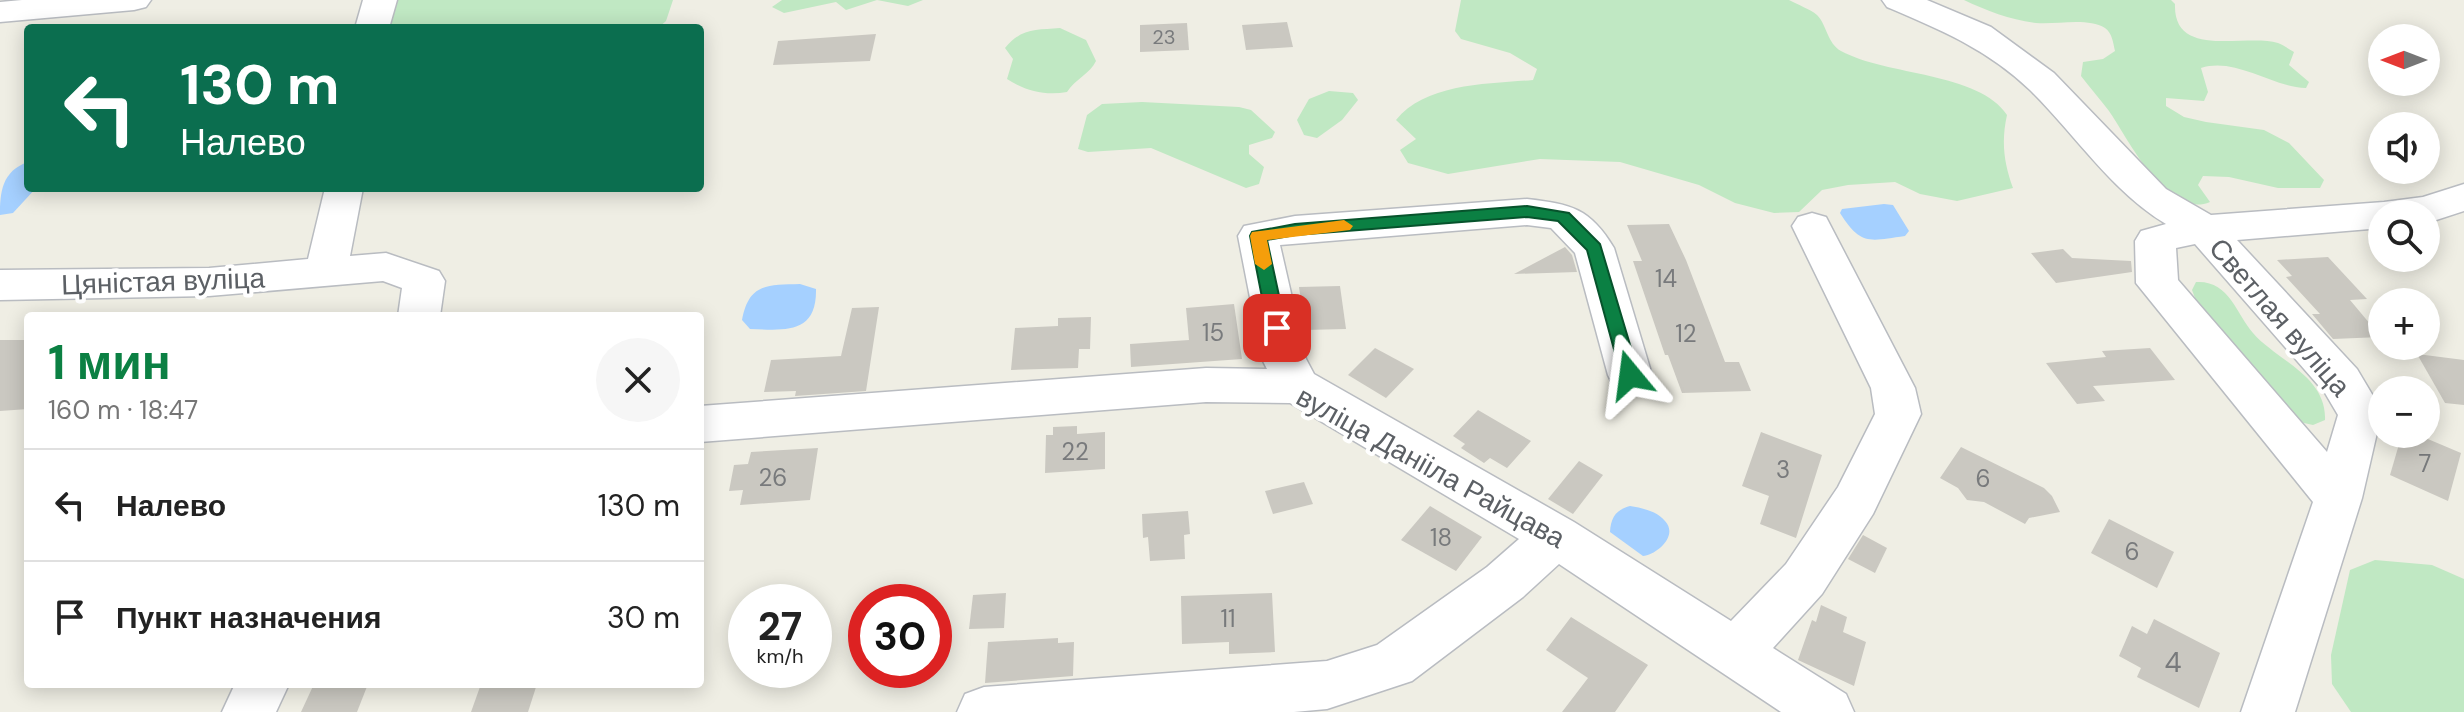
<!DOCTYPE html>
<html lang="ru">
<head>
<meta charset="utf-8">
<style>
	:root { --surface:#fff; --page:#f6f6f6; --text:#222; --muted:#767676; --line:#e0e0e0; --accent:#0b8043 }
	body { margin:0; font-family:"DM Sans",sans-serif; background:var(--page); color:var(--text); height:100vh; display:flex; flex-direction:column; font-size:30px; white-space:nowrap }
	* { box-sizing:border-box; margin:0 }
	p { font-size:26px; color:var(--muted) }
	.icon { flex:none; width:44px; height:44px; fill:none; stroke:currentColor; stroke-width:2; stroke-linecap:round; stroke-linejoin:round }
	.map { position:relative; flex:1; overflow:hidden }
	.drawer { position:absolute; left:24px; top:312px; width:680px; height:376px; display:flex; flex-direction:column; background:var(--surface); border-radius:8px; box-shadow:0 4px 20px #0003 }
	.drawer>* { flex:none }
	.top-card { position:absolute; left:24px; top:24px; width:680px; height:168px; border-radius:8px; box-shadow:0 4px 20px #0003; background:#0b6e4f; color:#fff; overflow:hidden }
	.needle { width:52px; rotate:270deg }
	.tools { position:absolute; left:2368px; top:24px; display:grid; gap:16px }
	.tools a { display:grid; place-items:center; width:72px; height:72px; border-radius:50%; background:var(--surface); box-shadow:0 4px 20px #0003; font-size:40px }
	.speed { position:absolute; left:728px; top:584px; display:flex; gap:16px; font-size:40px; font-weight:700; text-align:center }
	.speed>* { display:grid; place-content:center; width:104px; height:104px; border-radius:50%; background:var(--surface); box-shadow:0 4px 20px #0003; line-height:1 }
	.speed small { font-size:20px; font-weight:400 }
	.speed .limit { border:12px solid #d22; background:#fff; color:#111 }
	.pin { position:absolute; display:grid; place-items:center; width:68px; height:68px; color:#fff; margin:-34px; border-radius:16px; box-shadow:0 4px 12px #0006 }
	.me { position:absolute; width:88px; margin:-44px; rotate:344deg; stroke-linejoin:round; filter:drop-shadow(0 0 6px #0008) }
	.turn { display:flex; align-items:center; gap:28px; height:168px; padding:0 24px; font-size:36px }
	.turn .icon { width:104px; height:104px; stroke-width:2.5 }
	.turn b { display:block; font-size:56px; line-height:68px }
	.round { display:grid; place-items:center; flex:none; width:84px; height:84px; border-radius:42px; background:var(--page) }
	.headline { display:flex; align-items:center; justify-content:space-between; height:136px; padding:0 24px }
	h1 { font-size:48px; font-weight:700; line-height:60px; color:var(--accent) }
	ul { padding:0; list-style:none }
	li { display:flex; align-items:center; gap:24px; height:112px; padding:0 24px; border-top:2px solid var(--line) }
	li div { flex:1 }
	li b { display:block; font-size:30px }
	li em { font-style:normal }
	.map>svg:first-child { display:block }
</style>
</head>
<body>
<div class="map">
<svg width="2464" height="712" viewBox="0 0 2464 712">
	<rect width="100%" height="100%" fill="#efeee4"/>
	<g fill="#c0e8c3">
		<path d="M398 0H673L666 21 658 28H387L389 16Z"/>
		<path d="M782 0H923L908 6 877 0 846 10 836 2 784 13 772 7Z"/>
		<path d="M1461 0H1789C1798 5 1810 9 1817 15 1827 25 1827 43 1841 51 1887 76 1979 72 2007 115 2001 142 2004 163 2013 188L1957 201 1920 194 1895 182 1848 185 1822 190 1799 212 1774 213 1735 203 1699 185 1620 162 1540 159 1448 174 1408 163 1400 150 1416 139 1396 120C1426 83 1488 84 1533 80L1537 69 1510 53 1461 39 1455 31Z"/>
		<path d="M1964 0H2171L2175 4C2173 60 2246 33 2278 43 2283 45 2289 49 2294 52L2289 65 2309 82 2306 88C2271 87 2236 57 2201 68L2208 92 2204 101 2166 98V106L2184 117 2206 122 2264 130 2289 143 2324 180 2320 188H2278L2229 177 2203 176 2198 185 2210 202C2167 220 2128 138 2109 111 2100 99 2090 88 2081 76L2083 62 2103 59 2115 51C2113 42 2112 33 2105 28 2087 17 2056 25 2036 23 2011 20 1987 11 1964 0Z"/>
		<path d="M1060 28 1086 40 1096 61C1090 74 1075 79 1067 92 1046 96 1025 91 1007 79L1013 59 1005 48C1021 28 1036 30 1060 28Z"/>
		<path d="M1329 91 1353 93 1358 100 1342 120 1317 138 1304 135 1297 120 1309 99Z"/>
		<path d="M1142 102 1239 107 1251 110 1275 132 1272 138 1249 145V154L1264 167 1259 184 1246 188 1151 148 1088 152 1078 149 1087 115 1102 104Z"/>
		<path d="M2196 282C2229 280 2236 313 2253 333 2276 360 2327 376 2325 420L2313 425 2295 421 2198 306 2192 290Z"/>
		<path d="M2375 560 2432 565 2464 579V712H2351L2332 684 2331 655 2350 570Z"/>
	</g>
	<g fill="#a5d0ff">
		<path d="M28 162V188H36L13 213 0 215C0 192 2 171 28 162Z"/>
		<path d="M1884 204 1893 205 1909 231 1905 236C1869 241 1861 246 1840 213L1842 209Z"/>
		<path d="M800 284 816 289C817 335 784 330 750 329L742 320C749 283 767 285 800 284Z"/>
		<path d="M1630 506C1642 508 1657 511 1665 521 1679 536 1656 555 1643 556L1610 532C1611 517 1616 510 1630 506Z"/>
	</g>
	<g fill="#cac8c1">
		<path d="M1287 22 1293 47 1246 50 1242 25Z"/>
		<path d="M1187 23 1189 50 1140 52V25Z"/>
		<path d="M876 34 870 61 773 65 778 41Z"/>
		<path d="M1669 224 1686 260 1725 362H1739L1751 391 1682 393 1668 355H1665L1633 261H1642L1627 225Z"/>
		<path d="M1565 247 1572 255 1577 272 1514 274Z"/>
		<path d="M2063 249 2072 258 2131 261 2132 272 2056 283 2031 253Z"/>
		<path d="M2328 257 2367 299 2350 300 2381 337 2333 339 2312 314H2320L2286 277 2292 276 2277 260Z"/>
		<path d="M1340 286 1346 329 1305 330 1299 287Z"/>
		<path d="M1234 304 1242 359 1131 367 1130 344 1189 340 1186 308Z"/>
		<path d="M879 307 866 391 795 396 796 391 764 392 771 360 841 356 852 308Z"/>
		<path d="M1091 317 1090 349H1079L1078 368 1011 370 1015 328 1058 326V318Z"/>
		<path d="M0 340H28V409L0 411Z"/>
		<path d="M1375 348 1414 369 1386 398 1348 375Z"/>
		<path d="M2150 348 2175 380 2093 386 2105 401 2077 404 2046 363 2106 357 2102 351Z"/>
		<path d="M2417 354 2464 360V405L2445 403Z"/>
		<path d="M1478 410 1531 441 1507 468 1490 458 1484 463 1461 448 1465 444 1453 436Z"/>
		<path d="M1077 426V434L1105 432V469L1045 473 1046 435H1053V427Z"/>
		<path d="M1761 432 1822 455 1796 538 1760 524 1769 496 1742 486Z"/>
		<path d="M2402 434H2416L2461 453 2448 501 2390 475Z"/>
		<path d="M1961 447 2044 488 2052 496 2060 512 2029 518 2025 524 1984 502 1967 500 1958 488 1940 478Z"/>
		<path d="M818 448 810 500 740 505 743 490 729 491 734 465 748 464 751 452Z"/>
		<path d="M1579 461 1603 475 1573 514 1548 499Z"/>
		<path d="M1304 482 1313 504 1273 514 1265 491Z"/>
		<path d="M1430 506 1482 537 1456 571 1401 540Z"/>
		<path d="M1188 511 1190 534 1184 535 1185 559 1150 561 1148 537 1143 538 1142 514Z"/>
		<path d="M2109 519 2174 552 2157 588 2091 553Z"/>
		<path d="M1863 535 1887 548 1875 573 1848 559Z"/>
		<path d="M1006 593 1004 628 969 629 973 595Z"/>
		<path d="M1272 593 1275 652 1229 654V642L1182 644 1181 596Z"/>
		<path d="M1821 605 1847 617 1843 632 1866 642 1854 686 1798 660 1812 620 1816 622Z"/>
		<path d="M1571 617 1648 665 1615 712H1562L1588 678 1546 650Z"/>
		<path d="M2154 619 2220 653 2199 708 2137 677 2141 668 2119 656 2132 626 2147 634Z"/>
		<path d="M1058 638V643L1074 642 1073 676 985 683 988 642Z"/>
		<path d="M314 684H368L357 712H301Z"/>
		<path d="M481 684H537L528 712H471Z"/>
	</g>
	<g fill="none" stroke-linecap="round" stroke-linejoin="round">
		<g stroke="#b9bcc1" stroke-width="3">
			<g id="minor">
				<path d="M22 0H151L146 7 134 10 0 22V2Z"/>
				<path d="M363 0H397L389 28H355Z"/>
				<path d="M1882 0H1927L1991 27 2054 73 2166 189 2211 215 2384 202 2423 197 2464 184V211L2427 223 2426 214H2382V228L2237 240 2357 369 2382 411 2362 498 2295 712H2241L2313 502 2136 283 2135 241 2141 231 2166 224C2111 191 2075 134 2030 90 1987 49 1941 30 1887 7ZM2195 244 2325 393 2338 415 2327 452 2178 280 2176 248Z"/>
				<path d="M325 188H363L350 256 386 253 439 271 445 281 440 316H398L402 288 383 281 209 296 0 300V270L209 268 308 259Z"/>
				<path d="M1527 199C1571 204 1590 208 1614 248L1652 375 1646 387 1630 392 1614 387 1608 375 1575 253 1551 228 1527 225 1280 245 1306 359 1314 374 1574 522 1731 621 1786 564 1838 487 1875 414 1871 388 1792 226 1798 217 1812 213 1826 217 1915 388 1921 414 1873 514 1822 594 1773 648 1846 694 1854 712H1781L1559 564 1523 597 1412 681 1327 709 1294 712H957L965 694 984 687 1327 661 1377 645 1487 567 1519 539 1290 403 1206 402 700 442V406L1206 368 1267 369 1262 359 1238 236 1244 226 1295 216Z"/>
				<path d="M235 684H289L276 712H222Z"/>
			</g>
		</g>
		<use href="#minor" fill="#fff" fill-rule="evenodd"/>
	</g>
	<path fill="#0b8043" stroke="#07532c" stroke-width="2" d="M1527 206 1569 213 1600 244 1639 375 1637 380H1624L1621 375 1587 250 1558 221 1527 217 1295 235 1267 240 1286 328 1277 335 1268 328 1250 236 1252 232 1295 224Z"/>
	<path fill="#f59e0b" d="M1344 220 1353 226 1350 230 1267 240 1272 264 1264 270 1255 264 1250 236 1252 232Z"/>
	<g text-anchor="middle" stroke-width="8" stroke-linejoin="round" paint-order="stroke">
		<g font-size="20" fill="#787a7c">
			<text x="1164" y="44">23</text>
		</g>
		<g font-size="24" fill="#787a7c">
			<text x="1666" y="287">14</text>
			<text x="1213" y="341">15</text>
			<text x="1686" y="342">12</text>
			<text x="1075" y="460">22</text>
			<text x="2425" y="472">7</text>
			<text x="1783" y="478">3</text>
			<text x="773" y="486">26</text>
			<text x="1983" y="487">6</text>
			<text x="1441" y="546">18</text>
			<text x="2132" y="560">6</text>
			<text x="1228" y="627">11</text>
		</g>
		<g font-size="28" fill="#5c6065" stroke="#fff">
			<text transform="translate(163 281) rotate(-2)" y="10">Цяністая вуліца</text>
			<text transform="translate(2280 317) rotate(49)" y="10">Светлая вуліца</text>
			<text transform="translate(1431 467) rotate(29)" y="10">вуліца Данііла Райцава</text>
		</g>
		<g font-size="28" fill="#787a7c">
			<text x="2173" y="672">4</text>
		</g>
	</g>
</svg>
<div class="tools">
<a><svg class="needle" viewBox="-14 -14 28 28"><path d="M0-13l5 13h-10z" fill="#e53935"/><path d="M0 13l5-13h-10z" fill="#767676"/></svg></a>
<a><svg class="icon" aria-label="sound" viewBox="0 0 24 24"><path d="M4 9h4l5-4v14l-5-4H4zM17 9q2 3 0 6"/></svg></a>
<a><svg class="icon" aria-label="search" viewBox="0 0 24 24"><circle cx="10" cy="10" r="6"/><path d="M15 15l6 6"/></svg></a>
<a>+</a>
<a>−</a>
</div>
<div class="speed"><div>27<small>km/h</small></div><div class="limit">30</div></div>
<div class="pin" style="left:1277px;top:328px;background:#d93025"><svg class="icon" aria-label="arrive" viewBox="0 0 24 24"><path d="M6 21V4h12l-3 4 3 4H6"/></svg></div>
<svg class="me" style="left:1630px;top:375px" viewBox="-20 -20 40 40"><path d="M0-17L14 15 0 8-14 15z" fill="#0b8043" stroke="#fff" stroke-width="4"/></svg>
<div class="top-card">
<div class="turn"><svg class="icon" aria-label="left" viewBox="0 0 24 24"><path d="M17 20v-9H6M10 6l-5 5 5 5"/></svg><div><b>130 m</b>Налево</div></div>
</div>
<section class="drawer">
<div class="headline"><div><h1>1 мин</h1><p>160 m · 18:47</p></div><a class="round"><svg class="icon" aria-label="close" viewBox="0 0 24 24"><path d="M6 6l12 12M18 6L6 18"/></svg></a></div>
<ul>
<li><svg class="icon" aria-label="left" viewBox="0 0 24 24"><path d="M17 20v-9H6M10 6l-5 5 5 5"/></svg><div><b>Налево</b></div><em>130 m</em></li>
<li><svg class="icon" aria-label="arrive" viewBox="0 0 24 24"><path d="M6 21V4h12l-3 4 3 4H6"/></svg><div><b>Пункт назначения</b></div><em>30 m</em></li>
</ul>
</section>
</div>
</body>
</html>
